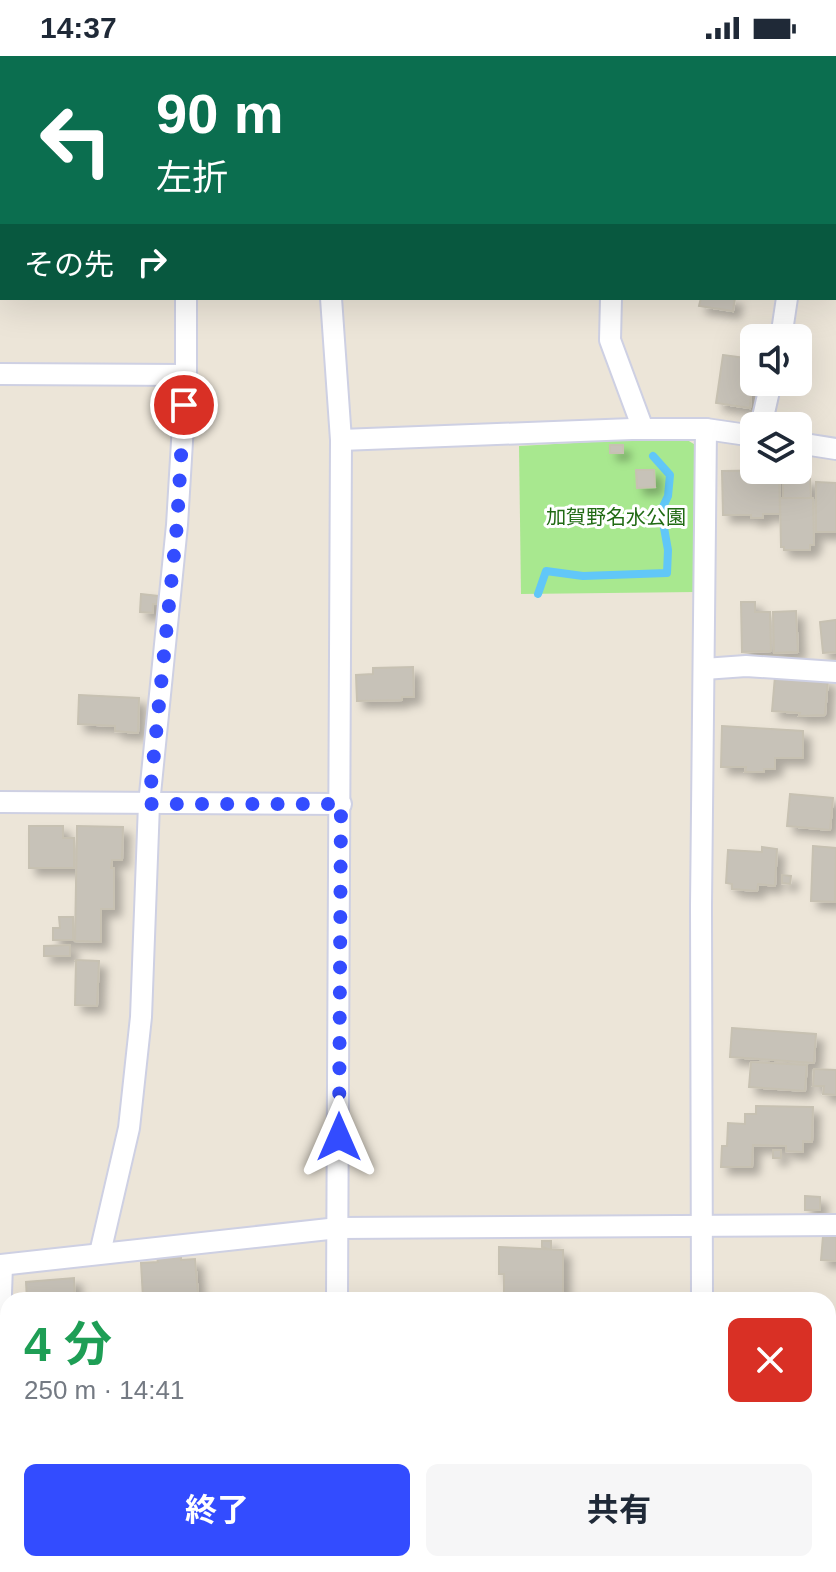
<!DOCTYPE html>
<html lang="ja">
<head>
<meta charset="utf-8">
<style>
	:root { --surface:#fff; --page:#f6f6f7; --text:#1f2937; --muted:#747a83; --accent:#334cff }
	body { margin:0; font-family:Arial,"Noto Sans JP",sans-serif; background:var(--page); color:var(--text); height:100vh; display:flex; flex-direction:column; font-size:30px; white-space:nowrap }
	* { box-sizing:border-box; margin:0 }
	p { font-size:26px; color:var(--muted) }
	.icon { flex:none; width:44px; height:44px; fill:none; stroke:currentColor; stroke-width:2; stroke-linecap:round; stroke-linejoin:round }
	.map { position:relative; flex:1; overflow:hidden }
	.drawer { position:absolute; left:0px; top:1236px; width:836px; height:280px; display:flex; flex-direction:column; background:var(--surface); border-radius:24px 24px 0 0; box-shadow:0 8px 32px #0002 }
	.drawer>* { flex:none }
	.banner { position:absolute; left:0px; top:0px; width:836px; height:244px; box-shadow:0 8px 32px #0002; background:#0b6e4f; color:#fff; overflow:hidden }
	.tools { position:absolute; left:740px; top:268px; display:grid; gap:16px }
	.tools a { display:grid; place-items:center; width:72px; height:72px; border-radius:12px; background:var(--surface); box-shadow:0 8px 32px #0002; font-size:40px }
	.pin { position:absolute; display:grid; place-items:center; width:68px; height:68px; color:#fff; margin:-34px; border:4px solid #fff; border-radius:50%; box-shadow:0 2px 8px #0007 }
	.me { position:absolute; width:88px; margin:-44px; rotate:0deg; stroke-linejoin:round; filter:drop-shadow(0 0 6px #0008) }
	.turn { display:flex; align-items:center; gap:28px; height:168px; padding:0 24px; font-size:36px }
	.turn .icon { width:104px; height:104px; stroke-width:2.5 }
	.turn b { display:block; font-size:56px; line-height:68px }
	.then { display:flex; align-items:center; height:76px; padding:0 24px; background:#0003; gap:16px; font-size:30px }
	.round { display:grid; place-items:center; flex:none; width:84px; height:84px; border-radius:12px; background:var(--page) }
	.overview { display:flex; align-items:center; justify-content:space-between; height:136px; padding:0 24px }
	h1 { font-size:48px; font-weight:700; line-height:60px; color:#1e9e55 }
	.button { display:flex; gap:16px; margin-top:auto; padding:16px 24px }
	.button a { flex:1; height:92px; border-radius:12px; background:var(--accent); color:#fff; font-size:32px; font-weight:700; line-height:92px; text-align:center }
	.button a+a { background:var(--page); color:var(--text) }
	.status { display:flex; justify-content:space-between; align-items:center; height:56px; padding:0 40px; background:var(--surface); direction:ltr }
	.status svg { height:22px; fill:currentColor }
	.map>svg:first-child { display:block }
</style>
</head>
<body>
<div class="status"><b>14:37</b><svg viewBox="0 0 49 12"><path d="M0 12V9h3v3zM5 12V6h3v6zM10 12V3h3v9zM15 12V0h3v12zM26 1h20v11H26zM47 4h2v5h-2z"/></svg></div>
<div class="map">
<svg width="836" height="1516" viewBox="0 0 836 1516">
	<defs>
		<filter id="shadow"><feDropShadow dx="7" dy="7" stdDeviation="4" flood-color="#0004"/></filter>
	</defs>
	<rect width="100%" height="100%" fill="#ece5d8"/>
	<path fill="#a8e88f" d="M682 381 699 391 696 536 521 538 519 390Z"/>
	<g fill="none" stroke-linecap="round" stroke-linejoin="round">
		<path stroke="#61c7f8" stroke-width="8" d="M538 538 546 515 583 520 667 517 668 494 661 455 668 440 670 419 653 400"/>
	</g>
	<g fill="#c7c2b8" stroke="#c7c1b2" stroke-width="2" filter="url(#shadow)">
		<rect x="195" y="0" width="48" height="2"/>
		<rect x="243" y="0" width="34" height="2"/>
		<path d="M701 242H735L733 255 699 250Z"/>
		<path d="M723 299 754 303 750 352 716 347Z"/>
		<rect x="610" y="389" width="13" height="8"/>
		<path d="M636 414H654L655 431 637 432Z"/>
		<path d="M779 414 780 458H763V462H751V459H723L722 415Z"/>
		<path d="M783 423H810L811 442 783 443Z"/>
		<path d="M816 426 836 427V476H816Z"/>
		<path d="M780 442H813L814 489H810V494H784V491H781Z"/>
		<path d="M141 538 158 540 157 548H153V557L140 556Z"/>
		<path d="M741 546H755V556H770L771 595 742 596Z"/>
		<path d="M796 555 798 596 774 597 773 556Z"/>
		<path d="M836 564V596L823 597 820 566Z"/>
		<path d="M413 611 414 641H402V644L357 645 356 619 373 618V612Z"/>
		<path d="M775 620 828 624 825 659 799 660 800 657 772 655Z"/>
		<path d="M79 639 139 642 138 677 115 675V670L78 668Z"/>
		<path d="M722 670 803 675V702H775V713H764V716H745L746 711H721Z"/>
		<path d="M790 738 833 742 830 774 787 770Z"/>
		<path d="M29 770H63V782H74V812H29Z"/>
		<path d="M77 770 123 771 122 804H112L111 812H114V853H101V886L75 885Z"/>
		<path d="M813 790 836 792 835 846 811 845Z"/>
		<path d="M762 791 777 793 775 830 758 828 757 835 732 833V828L726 827 728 794 762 796Z"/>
		<path d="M782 819 791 820 790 828 782 827Z"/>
		<path d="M59 861H73V884H53V872H60Z"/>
		<path d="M70 889V900H44V890Z"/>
		<path d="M76 904 99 905 97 950 75 949Z"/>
		<path d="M732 972 816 978 814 1007 730 1001Z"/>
		<path d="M751 1006 807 1009 805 1035 749 1031Z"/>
		<path d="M814 1013 836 1014V1039L823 1038 824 1030H813Z"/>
		<path d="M756 1050 813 1051 812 1086 803 1085V1096L786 1095V1090L753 1089 752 1111H721L722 1090H727L728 1067 745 1068V1058H756Z"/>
		<rect x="773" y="1094" width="8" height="8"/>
		<path d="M805 1140 820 1141V1154H805Z"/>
		<path d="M823 1180 836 1181V1205L821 1204Z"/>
		<path d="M542 1185H551V1194L542 1191Z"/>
		<path d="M499 1191 563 1194V1237H550V1243H532V1238H504V1218H499Z"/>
		<path d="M181 1201V1204L195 1203 198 1238 186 1239 187 1243 175 1244 173 1240 143 1242 141 1207 158 1206 157 1202Z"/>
		<path d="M74 1222 75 1244H27L26 1226Z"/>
		<path d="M828 1298 836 1299V1347L829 1346 828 1340Z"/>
		<path d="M828 1412 836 1413V1440L828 1439Z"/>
		<path d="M10 1508H27L26 1516H9Z"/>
	</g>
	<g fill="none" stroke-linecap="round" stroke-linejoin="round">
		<g stroke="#ced0e3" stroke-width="24">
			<g id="minor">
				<path d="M179 0V2"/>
				<path d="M315 0V2"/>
				<path d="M694 0V2"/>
				<path d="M726 0V2"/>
				<path d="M834 43H836"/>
				<path d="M331 242 341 384 337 1244"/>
				<path d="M611 242 610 284 643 373"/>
				<path d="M781 282 787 242"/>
				<path d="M0 318 186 319"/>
				<path d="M761 370 771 326"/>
				<path d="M706 373 754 380"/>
				<path d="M341 384 632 373H706L701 850 702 1244"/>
				<path d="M798 387 836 393"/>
				<path d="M704 613 746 610 836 616"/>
				<path d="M0 746 341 748"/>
				<path d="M100 1197 129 1072 141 961 149 748 177 469 186 319V242"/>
				<path d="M0 1209 338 1172 836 1169"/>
				<path d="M0 1267 2 1209"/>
				<path d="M828 1451 836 1452"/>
				<path d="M336 1508V1516"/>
				<path d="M700 1508V1516"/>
			</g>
		</g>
		<use href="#minor" stroke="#fff" stroke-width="20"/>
	</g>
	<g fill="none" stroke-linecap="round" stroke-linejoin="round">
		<path stroke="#334cff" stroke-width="14" stroke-dasharray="0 25.2" d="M184 349 177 469 149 748H341L339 1081"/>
	</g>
	<g text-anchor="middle" stroke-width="6" stroke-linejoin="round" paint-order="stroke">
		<g font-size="20" fill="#206a13" stroke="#fff">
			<text x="616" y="468">加賀野名水公園</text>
		</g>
	</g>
</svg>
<div class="tools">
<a><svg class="icon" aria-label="sound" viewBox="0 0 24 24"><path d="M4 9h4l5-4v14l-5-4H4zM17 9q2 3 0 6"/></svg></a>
<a><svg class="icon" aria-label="layers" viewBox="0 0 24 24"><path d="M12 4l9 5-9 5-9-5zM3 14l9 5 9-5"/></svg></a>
</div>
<div class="pin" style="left:184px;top:349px;background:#d93025"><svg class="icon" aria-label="arrive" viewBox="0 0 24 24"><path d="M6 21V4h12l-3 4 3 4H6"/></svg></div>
<svg class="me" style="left:339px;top:1081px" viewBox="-20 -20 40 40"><path d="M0-17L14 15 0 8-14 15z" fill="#334cff" stroke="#fff" stroke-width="4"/></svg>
<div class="banner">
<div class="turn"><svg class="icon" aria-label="left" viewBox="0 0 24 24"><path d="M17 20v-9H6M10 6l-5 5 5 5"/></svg><div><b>90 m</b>左折</div></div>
<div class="then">その先<svg class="icon" aria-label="right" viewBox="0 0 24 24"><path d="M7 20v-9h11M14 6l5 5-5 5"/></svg></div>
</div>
<section class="drawer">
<div class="overview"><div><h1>4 分</h1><p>250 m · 14:41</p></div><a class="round" style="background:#d93025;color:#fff"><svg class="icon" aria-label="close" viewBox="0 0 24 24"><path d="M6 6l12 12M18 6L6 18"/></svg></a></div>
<div class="button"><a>終了</a><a>共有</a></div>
</section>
</div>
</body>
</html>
